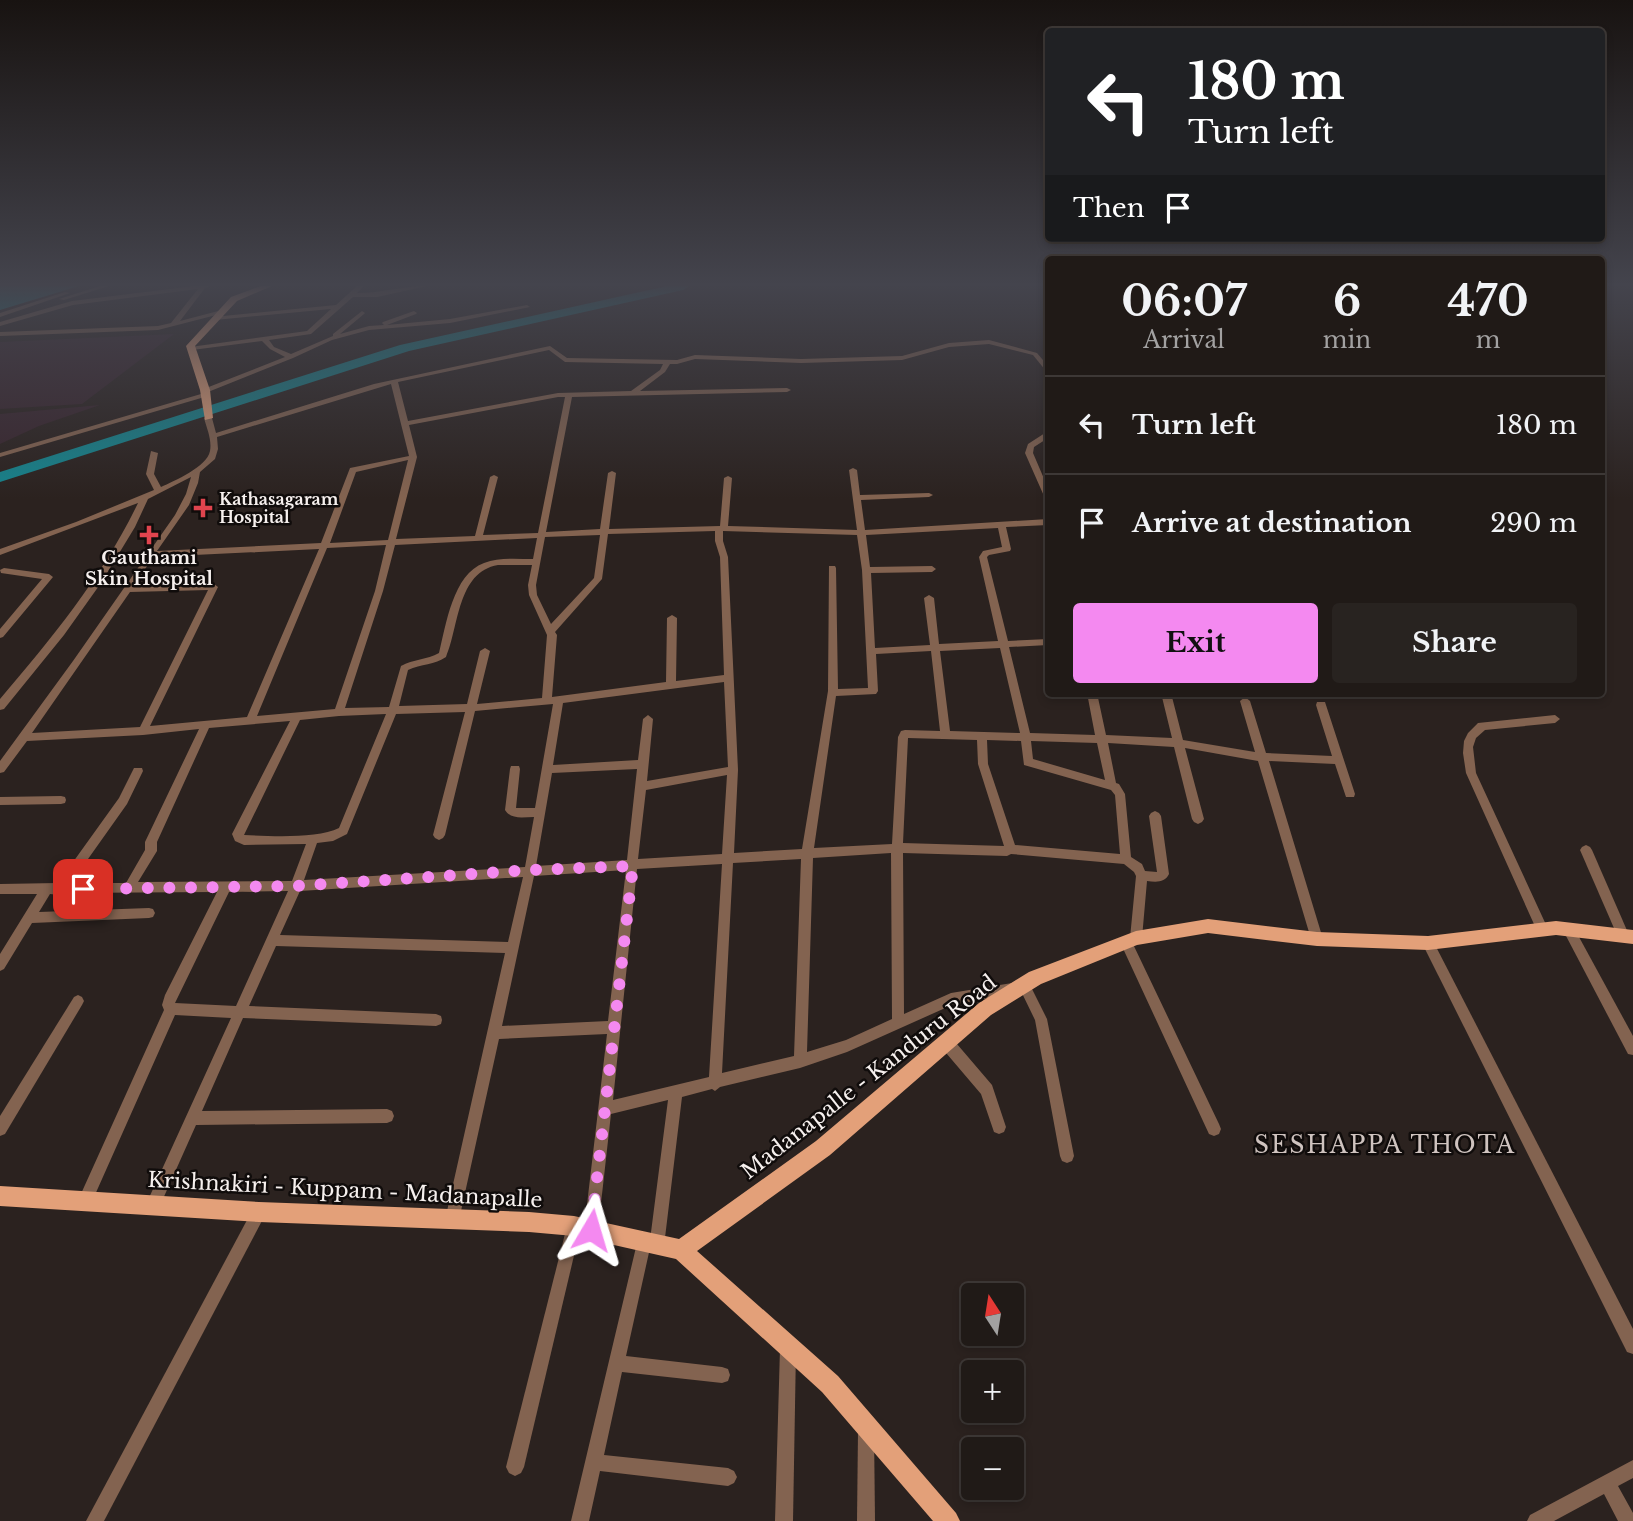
<!DOCTYPE html>
<html lang="en">
<head>
<meta charset="utf-8">
<style>
	:root { --surface:#201a17; --page:#282320; --text:#f1f3f6; --muted:#a2a1a1; --line:#3d3836; --accent:#f489f0 }
	body { margin:0; font-family:"Libre Baskerville",serif; background:var(--page); color:var(--text); height:100vh; display:flex; flex-direction:column; font-size:26px; white-space:nowrap }
	* { box-sizing:border-box; margin:0 }
	p { font-size:23px; color:var(--muted) }
	.icon { flex:none; width:38px; height:38px; fill:none; stroke:currentColor; stroke-width:2; stroke-linecap:round; stroke-linejoin:round }
	.map { position:relative; flex:1; overflow:hidden }
	.sheet { position:absolute; left:1045px; top:256px; width:560px; height:441px; display:flex; flex-direction:column; background:var(--surface); border-radius:7px; box-shadow:0 4px 10px #0003,0 0 0 2px var(--line) }
	.sheet>* { flex:none }
	.banner { position:absolute; left:1045px; top:28px; width:560px; height:214px; border-radius:7px; box-shadow:0 4px 10px #0003,0 0 0 2px var(--line); background:#202124; color:#fff; overflow:hidden }
	.needle { width:46px; rotate:348deg }
	.controls { position:absolute; left:961px; top:1283px; display:grid; gap:14px }
	.controls a { display:grid; place-items:center; width:63px; height:63px; border-radius:7px; background:var(--surface); box-shadow:0 4px 10px #0003,0 0 0 2px var(--line); font-size:35px }
	.pin { position:absolute; display:grid; place-items:center; width:60px; height:60px; color:#fff; margin:-30px; border-radius:14px; box-shadow:0 4px 10px #0006 }
	.me { position:absolute; width:77px; margin:-38px; rotate:7deg; stroke-linejoin:round; filter:drop-shadow(0 0 5px #0008) }
	.turn { display:flex; align-items:center; gap:24px; height:147px; padding:0 28px; font-size:32px }
	.turn .icon { width:91px; height:91px; stroke-width:2.5 }
	.turn b { display:block; font-size:49px; line-height:60px }
	.then { display:flex; align-items:center; height:66px; padding:0 28px; background:#0003; gap:14px; font-size:26px }
	.eta { display:flex; justify-content:space-evenly; align-items:center; height:119px; text-align:center }
	.eta b { font-size:42px; font-weight:700; line-height:49px }
	.primary-button { display:flex; gap:14px; margin-top:auto; padding:14px 28px }
	.primary-button a { flex:1; height:80px; border-radius:7px; background:var(--accent); color:#111; font-size:28px; font-weight:700; line-height:80px; text-align:center }
	.primary-button a+a { background:var(--page); color:var(--text) }
	ul { padding:0; list-style:none }
	li { display:flex; align-items:center; gap:21px; height:98px; padding:0 28px; border-top:2px solid var(--line) }
	li div { flex:1 }
	li b { display:block; font-size:26px }
	li em { font-style:normal }
	.map>svg:first-child { display:block }
</style>
</head>
<body>
<div class="map">
<svg width="1633" height="1521" viewBox="0 0 1633 1521">
	<rect width="100%" height="100%" fill="#2b221f"/>
	<g fill="#38252d">
		<path d="M174 334 82 404 0 409V342Z"/>
		<path d="M100 405 39 426 0 444V414Z"/>
	</g>
	<path fill="#16838c" d="M0 286H79L0 310Z"/>
	<g fill="none" stroke-linecap="round" stroke-linejoin="round">
		<path fill="#16838c" fill-rule="evenodd" d="M667 286H689L683 290 409 351 0 482V472L400 345Z"/>
		<g fill="#836350" fill-rule="evenodd">
			<path d="M100 286H109L64 300 59 299Z"/>
			<path d="M194 286H211L205 288 180 321 222 310 225 312 224 313 158 330 0 336V332L158 326 171 323 198 289 73 305 0 326V322L72 301Z"/>
			<path d="M357 286H364L357 293C381 293 403 286 427 286L377 297H353L311 334 269 340 274 347 291 354 333 336V334L362 311 365 313 364 314 340 334 369 326 384 325 382 323 383 322 414 311 417 313 416 314 387 325 450 319 527 305 530 307 450 323 369 330 332 340 293 358 208 392 201 390 285 357 270 349 262 341 192 350 189 348 190 347 307 331 331 309 215 320 212 318 213 317 336 305Z"/>
			<path d="M65 292 70 293 0 317V313Z"/>
			<path d="M989 340 1037 353 1048 366V372L1046 371 1033 355 989 344 949 347 902 360 801 363 695 359 677 364H670L665 372 640 391 787 388 791 390 787 392 572 397 546 532 600 529 608 473 612 471 616 473 609 529 720 526 724 478 728 476 732 478 728 526 857 530 849 470 853 468 857 470 860 495 929 493 933 495 929 497 861 500 865 530 1048 519V525L1006 527 1011 549 1010 551 989 555 987 557 1008 641 1048 639V645L1009 647 1030 733 1095 735 1087 693H1097L1106 735 1172 738 1161 693H1171L1183 740 1255 752 1240 701 1245 697 1250 701 1266 753 1332 756 1316 705 1317 702H1325L1355 794 1354 797H1346L1335 764 1269 761 1323 939 1321 943 1317 945 1313 943 1311 939 1258 761 1185 748 1204 819 1202 822 1198 824 1194 822 1192 819 1174 747 1108 743 1116 783 1119 784 1125 794 1131 857 1142 864 1145 871 1157 872 1149 816 1151 813 1155 811 1159 813 1161 816 1169 874C1165 883 1156 882 1147 881L1142 938 1140 942 1136 944 1132 942 1219 1124 1221 1129 1219 1134 1214 1136 1209 1134 1120 942 1122 938 1126 936 1130 938 1136 876 1134 872 1124 864 1011 854 1007 856 903 853 904 1014 951 993 1012 983 1016 985 1018 989 1016 993 952 1005 847 1052 800 1068 720 1087 715 1091 712 1089 682 1097 664 1246 662 1251 657 1253 652 1251 650 1248 626 1356 722 1367 728 1369 730 1375 728 1381 722 1383 622 1372 604 1455 728 1468 734 1471 737 1477 734 1483 728 1486 600 1471 589 1521H571L637 1243 639 1238 644 1236 649 1238 650 1240 668 1100 611 1114 598 1230 596 1235 591 1237 586 1235 584 1230 607 1034 499 1039 459 1220 457 1225 452 1227 447 1225 445 1220 505 953 276 946 249 1006 436 1014 441 1016 442 1020 441 1024 436 1026 243 1018 202 1111 387 1109 392 1111 394 1116 392 1121 387 1123 196 1125 158 1210 153 1212 148 1210 146 1205 148 1200 231 1018 175 1015 90 1206 85 1208 80 1206 78 1201 80 1196 164 1010 162 1005 165 995 217 892 64 893 60 895 50 894 39 912 149 908 153 909 155 913 153 917 149 918 32 923 4 969 0 971V954L37 894H0V884L58 883 119 798 134 768H142L143 771 127 804 71 883H126L145 850V842L199 729 143 735 27 741 4 772 0 773V761L73 661 175 515 186 494 191 477 148 499 135 527 101 583 64 635 4 709 0 710V699C52 638 103 576 138 503L0 555V549L76 522 154 490 146 474 151 451 158 453 154 474 161 487C174 481 207 467 210 451 212 440 207 429 204 418L208 416 212 418 216 433 374 384 550 346 567 358 677 360 695 355 801 359 902 356 949 343ZM549 350 565 362 663 364 660 370 631 391 558 393 408 421 398 382ZM391 384 409 456 350 468 321 543 157 551 189 505 198 483 200 472 215 459 218 449 217 437ZM558 397H565L538 533 483 535 498 477 494 475 490 477 475 536 396 539 417 457 409 425ZM408 460 388 540 330 543 356 472ZM998 528 1002 547 983 551 979 557 998 641 939 644 934 598 929 595 924 598 930 645 875 648 871 573 932 572 936 569 932 566 870 567 866 535ZM715 531V541L720 557 724 675 676 681 677 618 672 615 667 618 666 682 552 697 557 635 555 632 602 579 608 534ZM723 531 857 535 862 570 868 688 838 689 836 568 835 566H829L828 691 802 849 734 853 738 770 728 557 723 541ZM600 535 594 578 551 624 537 595 536 585 545 537ZM537 538 533 559C517 559 499 557 484 563 453 574 446 625 439 653 427 660 413 659 401 666L389 707 345 708 383 591 395 545ZM386 545 375 591 335 709 257 716 327 548ZM319 549 247 717 150 726 218 587 214 584 134 586 153 557ZM498 565H532L528 585 529 595 547 635 542 698 477 704 490 651 485 648 480 651 467 704 399 706 408 670C421 664 435 665 446 657 459 627 457 572 498 565ZM208 590 140 727 32 733 130 592ZM1000 648 1020 733 950 731 940 651ZM931 651 940 731 905 730 901 731 898 737 892 844 814 848 836 696 876 694 878 691 876 654ZM724 682 728 767 647 781 653 719 648 715 643 719 638 760 553 765 563 703ZM553 704 535 808H516L520 769 519 766H511L510 769 505 810C511 820 523 817 534 817L525 867 304 880 317 843 333 841 347 834 396 714 465 712 433 835 435 838 439 840 443 838 445 835 475 711ZM386 714 339 828C317 839 269 836 244 835L300 720 339 716ZM290 721 232 834 235 841 244 845 306 844 292 881 138 882 157 851V842L209 728ZM908 738 977 740 978 764 1004 846 903 843ZM987 740 1021 741 1024 765 1111 790 1115 795 1120 854 1015 845 988 764ZM1031 741 1097 743 1105 780 1033 759ZM637 769 627 860 536 866 552 773ZM727 775 722 854 638 859 646 790ZM891 853 892 1019 846 1040 807 1052 813 858ZM801 859 794 1056 722 1073 733 863ZM722 864 709 1077 613 1100 637 869ZM626 870 608 1021 502 1026 534 876ZM523 877 508 942 280 935 300 891ZM288 891 236 1006 175 1003 229 892Z"/>
			<path d="M201 394 208 396 0 457V453Z"/>
			<path d="M1045 433H1048V438L1034 447 1033 453 1048 488V498L1044 496 1025 453 1028 444Z"/>
			<path d="M4 568 49 574 53 577 3 637 0 638V629L42 579 1 573 0 570Z"/>
			<path d="M1555 715 1560 719 1555 723 1485 730 1476 738 1473 747 1476 773 1548 929 1546 933 1542 934 1538 933 1466 773 1463 753 1464 741 1468 733 1478 723Z"/>
			<path d="M61 796 65 797 66 800 65 803 61 804 0 805V797Z"/>
			<path d="M1586 845 1590 847 1592 850 1629 935 1627 939 1623 940 1619 939 1617 935 1580 850 1582 847Z"/>
			<path d="M1569 925 1573 926 1633 1036V1055L1628 1054 1565 934 1563 930 1565 926Z"/>
			<path d="M1428 937 1432 939 1633 1329V1354L1627 1352 1424 947 1422 943 1424 939Z"/>
			<path d="M1024 979 1028 981 1047 1019 1074 1156 1072 1161 1067 1163 1062 1161 1060 1156 1035 1020 1018 985 1020 981Z"/>
			<path d="M78 995 82 997 84 1001 82 1005 5 1134 0 1136V1116L74 997Z"/>
			<path d="M946 1036 951 1037 992 1085 1006 1127 1004 1132 999 1134 994 1132 981 1094 941 1047 939 1042 941 1037Z"/>
			<path d="M259 1205 264 1207 266 1212 264 1217 104 1521H86L254 1207Z"/>
			<path d="M574 1219 579 1221 581 1226 524 1467 521 1473 515 1476 509 1473 506 1467 567 1226 569 1221Z"/>
			<path d="M788 1341 794 1343 796 1349 793 1521H775L780 1349 782 1343Z"/>
			<path d="M866 1423 872 1425 874 1431 875 1521H857L858 1431 860 1425Z"/>
			<path d="M1633 1460V1478L1618 1486 1633 1513V1521H1618L1604 1494 1554 1521H1527L1530 1515Z"/>
		</g>
		<g fill="#e3a079" fill-rule="evenodd">
			<path d="M261 286H272L237 301 195 346 210 390 213 418 205 420 200 390 186 346 231 297Z"/>
			<path d="M1208 919 1317 932 1428 936 1556 921 1633 930V944L1556 935 1428 950 1317 946 1208 933 1137 945 1041 984 991 1015 830 1155 697 1251 838 1376 956 1513 960 1521H933L822 1392 676 1259 574 1236 529 1232 259 1222 0 1206V1186L259 1202 529 1212 574 1216 679 1239 816 1141 979 1003 1029 972 1136 931Z"/>
		</g>
	</g>
	<linearGradient id="sky" x2="0" y2="1"><stop stop-color="#181311"/><stop offset="0.57" stop-color="#44444d"/><stop offset="1" stop-color="#44444d" stop-opacity="0"/></linearGradient>
	<rect width="1633" height="499" fill="url(#sky)"/>
	<g fill="none" stroke-linecap="round" stroke-linejoin="round">
		<path stroke="#f489f0" stroke-width="12" stroke-dasharray="0 21.6" d="M83 889 296 886 530 870 633 866 591 1230"/>
	</g>
	<g fill="#e0444e" stroke="#100c0b" stroke-width="2.5">
		<path d="M199.5 497.5h7v7h7v7h-7v7h-7v-7h-7v-7h7z"/>
		<path d="M145.5 524.5h7v7h7v7h-7v7h-7v-7h-7v-7h7z"/>
	</g>
	<g text-anchor="middle" stroke-width="5" stroke-linejoin="round" paint-order="stroke">
		<g font-size="16" font-weight="bold" fill="#f6f0ee" stroke="#100c0b" text-anchor="start">
			<text x="219" y="505">Kathasagaram<tspan x="219" dy="18">Hospital</tspan></text>
		</g>
		<g font-size="18" font-weight="bold" fill="#f6f0ee" stroke="#100c0b">
			<text x="149" y="564">Gauthami<tspan x="149" dy="21">Skin Hospital</tspan></text>
		</g>
		<g font-size="21" fill="#f6f0ee" stroke="#100c0b">
			<text transform="translate(869 1077) rotate(-38)" y="7">Madanapalle - Kanduru Road</text>
			<text transform="translate(345 1190) rotate(3)" y="7">Krishnakiri - Kuppam - Madanapalle</text>
		</g>
		<g font-size="23" letter-spacing="2" fill="#cfc3bf" stroke="#100c0b">
			<text x="1385" y="1153">SESHAPPA THOTA</text>
		</g>
	</g>
</svg>
<div class="controls">
<a><svg class="needle" viewBox="-14 -14 28 28"><path d="M0-13l5 13h-10z" fill="#e53935"/><path d="M0 13l5-13h-10z" fill="#a2a1a1"/></svg></a>
<a>+</a>
<a>−</a>
</div>
<div class="pin" style="left:83px;top:889px;background:#d93025"><svg class="icon" aria-label="arrive" viewBox="0 0 24 24"><path d="M6 21V4h12l-3 4 3 4H6"/></svg></div>
<svg class="me" style="left:591px;top:1230px" viewBox="-20 -20 40 40"><path d="M0-17L14 15 0 8-14 15z" fill="#f489f0" stroke="#fff" stroke-width="4"/></svg>
<div class="banner">
<div class="turn"><svg class="icon" aria-label="left" viewBox="0 0 24 24"><path d="M17 20v-9H6M10 6l-5 5 5 5"/></svg><div><b>180 m</b>Turn left</div></div>
<div class="then">Then<svg class="icon" aria-label="arrive" viewBox="0 0 24 24"><path d="M6 21V4h12l-3 4 3 4H6"/></svg></div>
</div>
<section class="sheet">
<div class="eta">
<div><b>06:07</b><p>Arrival</p></div>
<div><b>6</b><p>min</p></div>
<div><b>470</b><p>m</p></div>
</div>
<ul>
<li><svg class="icon" aria-label="left" viewBox="0 0 24 24"><path d="M17 20v-9H6M10 6l-5 5 5 5"/></svg><div><b>Turn left</b></div><em>180 m</em></li>
<li><svg class="icon" aria-label="arrive" viewBox="0 0 24 24"><path d="M6 21V4h12l-3 4 3 4H6"/></svg><div><b>Arrive at destination</b></div><em>290 m</em></li>
</ul>
<div class="primary-button"><a>Exit</a><a>Share</a></div>
</section>
</div>
</body>
</html>
